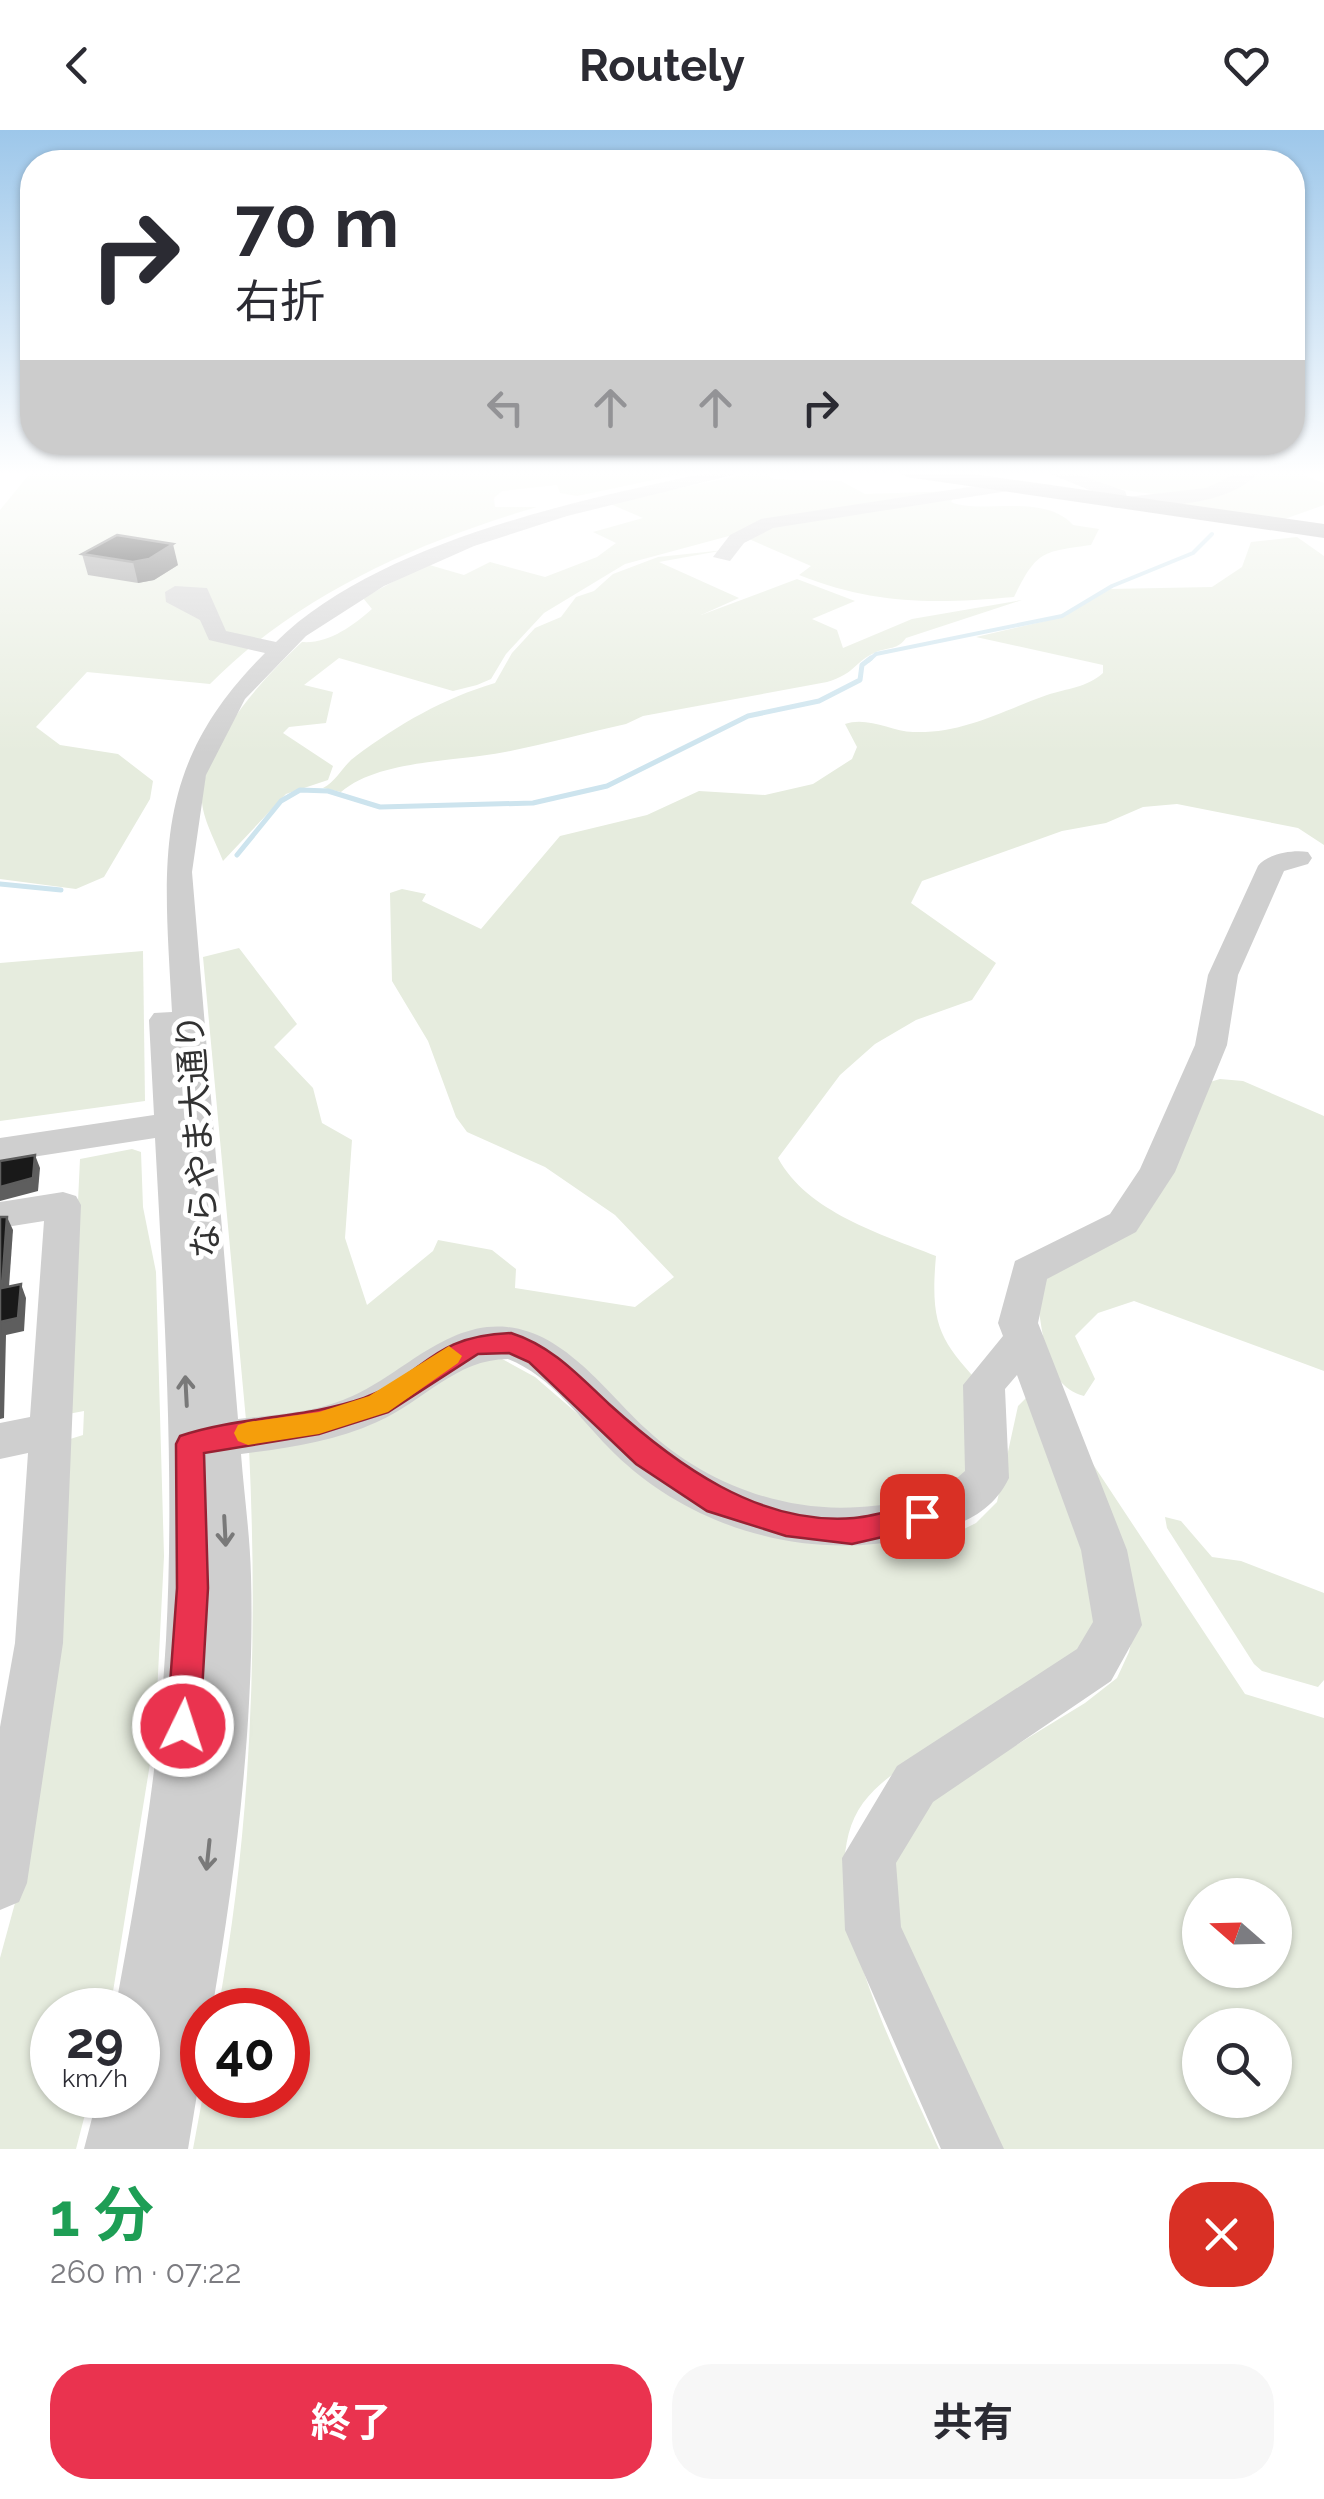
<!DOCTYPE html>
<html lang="ja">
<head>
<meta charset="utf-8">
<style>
	:root { --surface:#fff; --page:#f7f7f7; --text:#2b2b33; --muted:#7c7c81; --accent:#ea334f }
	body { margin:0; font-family:Raleway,"Noto Sans JP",sans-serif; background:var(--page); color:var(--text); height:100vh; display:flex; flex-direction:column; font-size:38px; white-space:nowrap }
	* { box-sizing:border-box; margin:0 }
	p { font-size:32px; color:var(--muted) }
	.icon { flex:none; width:55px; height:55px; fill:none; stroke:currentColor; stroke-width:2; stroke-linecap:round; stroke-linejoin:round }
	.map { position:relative; height:2019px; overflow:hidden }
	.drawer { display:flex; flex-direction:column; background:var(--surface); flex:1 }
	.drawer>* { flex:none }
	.top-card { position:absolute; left:20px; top:20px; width:1285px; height:305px; border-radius:40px; box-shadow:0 2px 8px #0004; background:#fff; color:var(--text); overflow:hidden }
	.needle { width:65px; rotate:290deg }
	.tools { position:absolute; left:1182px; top:1748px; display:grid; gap:20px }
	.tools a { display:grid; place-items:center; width:110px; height:110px; border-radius:50%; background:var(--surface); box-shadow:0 2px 8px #0004; font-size:50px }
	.speed { position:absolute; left:30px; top:1858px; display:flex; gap:20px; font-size:50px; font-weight:700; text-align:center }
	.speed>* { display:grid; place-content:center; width:130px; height:130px; border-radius:50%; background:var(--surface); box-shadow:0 2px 8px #0004; line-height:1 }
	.speed small { font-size:25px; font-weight:400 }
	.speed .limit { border:15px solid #d22; background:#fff; color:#111 }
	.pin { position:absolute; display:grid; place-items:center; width:85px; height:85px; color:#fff; margin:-42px; border-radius:20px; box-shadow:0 5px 15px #0006 }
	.me { position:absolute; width:110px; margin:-55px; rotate:4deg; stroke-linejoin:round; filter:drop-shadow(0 0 8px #0008) }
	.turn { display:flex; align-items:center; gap:35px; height:210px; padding:0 50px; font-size:45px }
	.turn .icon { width:130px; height:130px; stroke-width:2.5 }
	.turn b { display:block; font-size:70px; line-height:85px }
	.lanes { display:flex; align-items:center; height:95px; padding:0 50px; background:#0003; justify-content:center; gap:50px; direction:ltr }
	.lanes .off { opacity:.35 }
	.round { display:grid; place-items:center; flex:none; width:105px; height:105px; border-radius:40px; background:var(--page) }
	.summary { display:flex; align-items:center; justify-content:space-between; height:170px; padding:0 50px }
	h1 { font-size:60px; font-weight:700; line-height:75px; color:#1e9e55 }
	.button { display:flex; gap:20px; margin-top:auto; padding:20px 50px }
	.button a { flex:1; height:115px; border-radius:40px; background:var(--accent); color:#fff; font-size:40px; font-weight:700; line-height:115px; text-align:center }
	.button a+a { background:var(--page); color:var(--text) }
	header { display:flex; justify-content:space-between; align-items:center; height:130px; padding:0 50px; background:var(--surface); font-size:45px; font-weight:700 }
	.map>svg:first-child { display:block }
</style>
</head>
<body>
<header><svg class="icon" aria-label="back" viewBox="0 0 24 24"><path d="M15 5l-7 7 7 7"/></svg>Routely<svg class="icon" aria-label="heart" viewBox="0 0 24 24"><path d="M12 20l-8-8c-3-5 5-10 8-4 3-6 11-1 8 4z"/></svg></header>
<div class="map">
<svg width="1324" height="2019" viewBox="0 0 1324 2019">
	<rect width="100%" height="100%" fill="#fff"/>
	<g fill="#e6ecde" fill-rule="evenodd">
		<path d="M32 341H589C626 346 659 341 696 341L577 366 560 363 557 355 502 361 494 368 495 377H537C418 412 299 464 210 554L87 542 36 597 60 615 118 624 153 651 150 669 104 747 76 759 0 749V380Z"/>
		<path d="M762 341 774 349 841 351 865 364 989 360 740 403 625 434 544 483 506 524 491 549 477 555 453 561 339 528 304 555 333 562 326 593 289 597 283 603 333 636 328 650 286 664 223 731C216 712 200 685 202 665 207 609 263 548 302 512 328 514 353 496 372 479L363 468 426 434 464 445 490 432 545 447 597 427 616 413 593 402 643 388 608 373Z"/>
		<path d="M1058 341H1249C1189 381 1121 362 1058 341Z"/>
		<path d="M1260 341H1294L1324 353V375L1279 391 1159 371 1237 357Z"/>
		<path d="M954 366 951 372C979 385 1044 362 1073 395L1099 399 1091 415C1041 422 1037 421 1014 467 934 474 875 475 799 445L811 436 749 409 753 400Z"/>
		<path d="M1297 407 1324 426V715L1298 698 1177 674 1143 677 1106 693 1062 701 922 751 911 773 996 833 972 870 916 890 875 914 840 945 778 1028C807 1082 881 1104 936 1126 929 1203 943 1213 993 1268L977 1339 929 1382 783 1380 696 1347 526 1212 347 1278 246 1290 203 827 239 818 297 894 274 917 313 958 322 993 352 1010 345 1108 367 1175 433 1121 438 1110 492 1120 516 1139 515 1158 635 1177 674 1147 615 1085 545 1037 467 1002 456 987 428 911 392 851 390 763 402 759 426 764 422 771 481 799 560 706 647 685 699 661 765 665 813 654 852 629 857 617 845 594C867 586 891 601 913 602 962 604 1002 581 1047 565 1068 558 1086 558 1103 543V535L976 507 1063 487 1109 459 1212 457 1242 437 1251 412Z"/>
		<path d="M725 420 659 432 739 468 701 485 797 449 855 471 812 489 837 500 843 518 912 489 1022 470 906 508C898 520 888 517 876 522 854 532 855 544 827 552L643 586 626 594C586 603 546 614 505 622 457 632 380 629 341 662L323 658C338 650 342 636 356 626 399 594 444 568 495 553L512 523 535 498 561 487 576 467 594 461 613 444 658 427Z"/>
		<path d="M143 821 145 971 0 991V833Z"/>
		<path d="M1220 949 1243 951 1324 986V1241L1134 1171 1098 1183 1075 1206 1095 1249 1084 1266C1040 1255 1044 1192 1034 1156L1136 1097 1210 952Z"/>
		<path d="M132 1019 141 1022 143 1077 156 1142 164 1426 155 1603 110 1880H52V1965H90L76 2019H0V1828L15 1773 67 1310 83 1305 84 1281 68 1284 80 1029Z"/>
		<path d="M467 1224H493L535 1247 675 1368 840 1407 952 1405 976 1393 997 1372 1018 1276 1027 1267 1101 1467 1089 1517C1042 1547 995 1578 948 1609 919 1627 884 1645 863 1673 803 1755 904 1938 939 2019H193L203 1965H288V1880H218C252 1695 258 1506 249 1318Z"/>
		<path d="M1071 1301 1245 1564 1324 1588V2019H981L900 1822 887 1716 899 1687 1085 1573 1117 1548 1129 1522 1137 1485ZM1200 1765H1275V1840H1200ZM1200 1895H1275V1970H1200Z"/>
		<path d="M1165 1387 1181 1391 1212 1427 1241 1431 1324 1463V1550L1318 1557 1262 1541 1254 1534 1167 1398Z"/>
	</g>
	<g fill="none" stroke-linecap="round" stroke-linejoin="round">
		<path stroke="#cde4ee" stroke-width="4" d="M868 531 876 524 1062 486 1112 456 1193 423 1212 404"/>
		<g stroke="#cde4ee" stroke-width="5">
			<path d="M237 725 281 671 300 660 328 661 380 677 533 673 607 656 748 586 819 571 860 550 862 535 871 528"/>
			<path d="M0 754 61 760"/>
		</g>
		<g fill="#cfcfcf" fill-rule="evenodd">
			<path d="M715 341H749L567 386 474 416 384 456 306 506 245 569 206 645 192 742 238 1289C272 1285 310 1283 343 1270 398 1250 443 1191 507 1197 565 1203 605 1261 645 1298 702 1352 782 1383 860 1377 899 1374 937 1368 965 1341L963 1255 1003 1206 998 1193 1015 1131 1110 1084 1140 1039 1195 915 1208 845 1258 736C1267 724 1293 719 1308 722L1312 728 1308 734 1284 741 1238 845 1227 915 1175 1042 1136 1102 1047 1149 1038 1193 1127 1420 1142 1495 1111 1551 933 1672 896 1733 901 1797 1004 2019H941L845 1800 842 1728 897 1636 1077 1519 1093 1492 1081 1420 1017 1245 1005 1259 1009 1348C989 1389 951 1398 910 1408 807 1432 691 1398 615 1324 582 1292 552 1246 508 1229 456 1229 423 1272 377 1292 334 1312 287 1318 241 1324 244 1364 250 1405 251 1446 255 1589 236 1740 212 1880H202V1934L188 2019H84L98 1965H138V1880H115C138 1758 159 1635 166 1510 175 1343 164 1175 155 1008L0 1032V1008L154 985 149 890 154 883 172 882C164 733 150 637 265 523L209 510 200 490 166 472 165 462 175 456 207 458 226 501 276 512C377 412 579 370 715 341Z"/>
			<path d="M1043 341H1068L1125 361 1127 367 1206 358 1242 341H1260C1228 378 1162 375 1117 378L1111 377 1109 368Z"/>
			<path d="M1008 351 1017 356 1014 360 773 398 744 413 730 431 713 427 730 405 761 389Z"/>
			<path d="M63 1062 76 1066 81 1075 63 1513 27 1753 19 1772 0 1780V1597L15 1513 28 1323 0 1329V1293L30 1287 44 1091 0 1098V1072Z"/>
		</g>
		<path fill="#aaa" fill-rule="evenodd" d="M897 341H952L1324 394V408L907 347Z"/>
	</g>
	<path fill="#8c8c8c" d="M82 424 178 435 154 450 138 453 88 445Z"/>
	<g fill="#5e5e5e">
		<path d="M173 414 178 435 154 450 138 453 133 432Z"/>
		<path d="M35 1025 40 1038 38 1061 0 1071V1057Z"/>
		<path d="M7 1087 13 1100 8 1171 2 1158Z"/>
		<path d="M21 1154 26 1168 24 1201 6 1205 4 1288 0 1289V1192Z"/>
	</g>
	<g fill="#191919" stroke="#5e5e5e" stroke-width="2.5">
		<path d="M117 405 173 414 149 429 133 432 82 424Z"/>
		<path d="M35 1025 33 1048 0 1057V1031Z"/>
		<path d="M0 1087H7L2 1158 21 1154 18 1188 0 1192V1203Z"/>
	</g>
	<defs><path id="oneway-shaft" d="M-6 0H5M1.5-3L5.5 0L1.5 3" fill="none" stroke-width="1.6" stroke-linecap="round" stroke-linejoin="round" transform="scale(2.5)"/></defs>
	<g stroke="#797979">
		<use href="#oneway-shaft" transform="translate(186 1261) rotate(-93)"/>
		<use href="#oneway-shaft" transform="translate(225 1401) rotate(87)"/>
		<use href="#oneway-shaft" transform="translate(208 1725) rotate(96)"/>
	</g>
	<linearGradient id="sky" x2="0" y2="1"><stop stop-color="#9dc7ea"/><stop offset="0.55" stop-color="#fff"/><stop offset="1" stop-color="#fff" stop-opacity="0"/></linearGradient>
	<rect width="1324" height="624" fill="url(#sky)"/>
	<path fill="#ea334f" stroke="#982133" stroke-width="2.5" d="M511 1203C552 1216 578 1245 609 1274 675 1334 759 1396 854 1388 876 1386 900 1378 922 1373L932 1377 936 1386 932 1395 922 1398 852 1414 786 1406 707 1381 636 1334 529 1232 509 1223 478 1224 388 1282 319 1304 204 1323 208 1458 200 1596 195 1607 183 1612 172 1607 167 1596 177 1458 176 1314 180 1306C239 1286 304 1289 364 1268 426 1245 429 1206 511 1203Z"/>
	<path fill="#f59e0b" d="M449 1216 462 1226 458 1233 388 1282 319 1304 248 1315 238 1311 234 1303 238 1295 248 1292 319 1282 369 1266Z"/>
	<g text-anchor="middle" stroke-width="10" stroke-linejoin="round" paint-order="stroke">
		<g font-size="35" fill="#323232" stroke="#fff">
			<text transform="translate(198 1006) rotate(-94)" y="12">ならやま大通り</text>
		</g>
	</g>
</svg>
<div class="tools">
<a><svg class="needle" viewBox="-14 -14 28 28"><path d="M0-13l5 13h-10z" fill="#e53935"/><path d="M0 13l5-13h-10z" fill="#7c7c81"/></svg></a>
<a><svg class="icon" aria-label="search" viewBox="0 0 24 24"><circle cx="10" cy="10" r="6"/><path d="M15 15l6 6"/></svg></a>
</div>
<div class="speed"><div>29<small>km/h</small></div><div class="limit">40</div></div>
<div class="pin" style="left:922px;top:1386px;background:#d93025"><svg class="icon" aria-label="arrive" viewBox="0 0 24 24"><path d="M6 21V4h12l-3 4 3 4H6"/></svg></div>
<svg class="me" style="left:183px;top:1596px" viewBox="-20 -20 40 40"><circle r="17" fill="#ea334f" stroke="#fff" stroke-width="3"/><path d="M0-11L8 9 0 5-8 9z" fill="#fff"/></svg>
<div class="top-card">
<div class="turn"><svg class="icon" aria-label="right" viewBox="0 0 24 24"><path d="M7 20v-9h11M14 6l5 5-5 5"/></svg><div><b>70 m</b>右折</div></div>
<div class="lanes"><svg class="icon off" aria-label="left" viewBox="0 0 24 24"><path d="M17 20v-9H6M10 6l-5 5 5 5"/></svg><svg class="icon off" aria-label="ahead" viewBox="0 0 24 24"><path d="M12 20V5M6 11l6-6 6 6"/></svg><svg class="icon off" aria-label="ahead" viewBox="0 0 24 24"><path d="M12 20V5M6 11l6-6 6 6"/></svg><svg class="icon" aria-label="right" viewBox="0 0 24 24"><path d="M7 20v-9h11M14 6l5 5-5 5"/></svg></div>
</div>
</div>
<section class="drawer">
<div class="summary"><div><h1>1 分</h1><p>260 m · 07:22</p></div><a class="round" style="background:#d93025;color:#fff"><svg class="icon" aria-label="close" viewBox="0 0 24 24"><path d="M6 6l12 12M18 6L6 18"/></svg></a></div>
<div class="button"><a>終了</a><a>共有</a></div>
</section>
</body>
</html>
